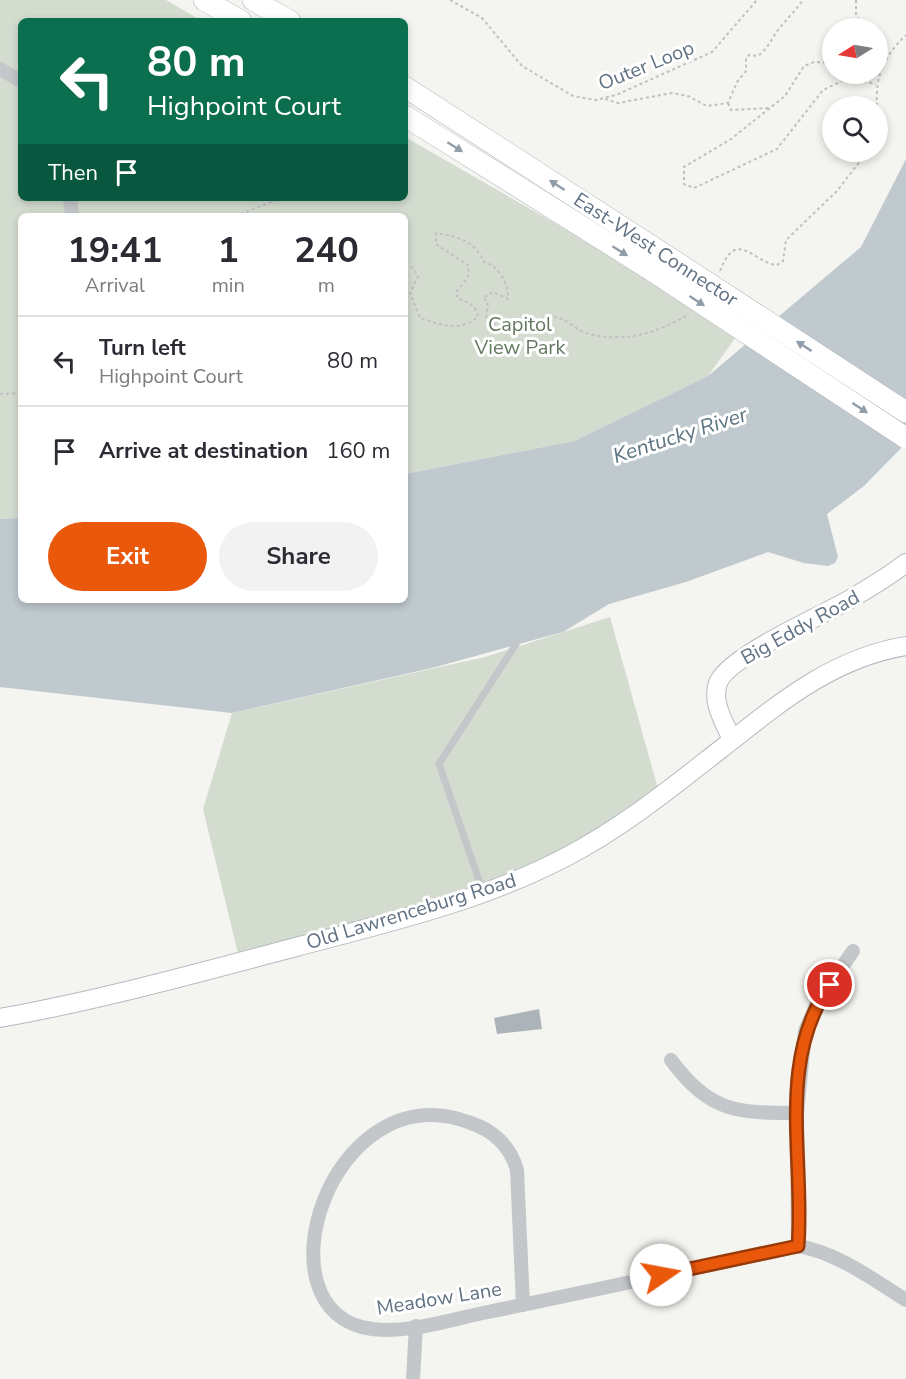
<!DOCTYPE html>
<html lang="en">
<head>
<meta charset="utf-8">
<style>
	:root { --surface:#fff; --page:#f2f2f3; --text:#2b2b33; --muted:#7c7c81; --line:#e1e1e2; --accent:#ea580c }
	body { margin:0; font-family:"Nunito Sans",sans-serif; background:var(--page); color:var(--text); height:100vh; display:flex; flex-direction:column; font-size:22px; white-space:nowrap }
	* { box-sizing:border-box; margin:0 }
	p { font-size:20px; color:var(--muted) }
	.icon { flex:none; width:33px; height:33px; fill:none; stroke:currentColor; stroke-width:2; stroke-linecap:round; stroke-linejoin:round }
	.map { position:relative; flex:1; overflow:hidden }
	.side { position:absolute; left:18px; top:213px; width:390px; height:390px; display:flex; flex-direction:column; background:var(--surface); border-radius:9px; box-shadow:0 3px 9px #0003 }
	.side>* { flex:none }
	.top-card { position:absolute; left:18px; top:18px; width:390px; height:183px; border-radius:9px; box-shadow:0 3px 9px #0003; background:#0b6e4f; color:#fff; overflow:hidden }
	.needle { width:39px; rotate:259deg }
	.controls { position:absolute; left:822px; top:18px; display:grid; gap:12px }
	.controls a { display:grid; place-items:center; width:66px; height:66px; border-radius:50%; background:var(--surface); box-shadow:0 3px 9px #0003; font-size:30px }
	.pin { position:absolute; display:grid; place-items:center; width:51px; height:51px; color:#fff; margin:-26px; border:3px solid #fff; border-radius:50%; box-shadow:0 2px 6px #0007 }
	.me { position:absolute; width:66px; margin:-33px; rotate:78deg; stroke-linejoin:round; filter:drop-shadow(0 0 4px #0008) }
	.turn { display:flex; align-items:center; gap:21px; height:126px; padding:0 30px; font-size:27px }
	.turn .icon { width:78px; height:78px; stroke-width:2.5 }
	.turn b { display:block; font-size:42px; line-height:51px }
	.then { display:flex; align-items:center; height:57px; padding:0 30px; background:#0003; gap:12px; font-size:22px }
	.eta { display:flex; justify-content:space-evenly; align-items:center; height:102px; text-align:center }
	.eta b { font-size:36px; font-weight:700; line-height:42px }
	.button { display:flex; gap:12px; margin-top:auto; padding:12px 30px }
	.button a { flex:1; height:69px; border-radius:36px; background:var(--accent); color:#fff; font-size:24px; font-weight:700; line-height:69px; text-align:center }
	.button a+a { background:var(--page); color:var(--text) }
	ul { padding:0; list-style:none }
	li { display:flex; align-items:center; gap:18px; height:90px; padding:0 30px; border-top:2px solid var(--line) }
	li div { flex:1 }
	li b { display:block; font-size:22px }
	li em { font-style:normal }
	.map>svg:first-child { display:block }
</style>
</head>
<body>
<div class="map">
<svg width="906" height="1379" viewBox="0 0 906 1379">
	<rect width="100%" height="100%" fill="#f4f4f0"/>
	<g fill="#d4dcd0">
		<path d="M0 0H166L202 21H21V198H405V137L741 330 708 376 574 441 405 474V216H21V518L0 519Z"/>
		<path d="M610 617 662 803 512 878 240 962 203 809 232 713 485 657Z"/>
	</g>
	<path fill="#bfc9ce" d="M906 159V443L864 486 827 514 838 557 835 563 828 566 804 563 768 552 686 582 609 604 563 632 432 668 232 713 0 687V519L21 518V600H405V474L574 441 708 376 861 247Z"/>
	<path fill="#acb4b9" d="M539 1009 542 1029 497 1034 494 1018Z"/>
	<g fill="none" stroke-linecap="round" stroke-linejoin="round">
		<g stroke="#b5babf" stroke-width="20">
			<g id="secondary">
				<path d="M732 740C725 723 711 703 718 683 728 656 824 615 852 598 871 587 889 576 906 563"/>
				<path d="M0 1018C100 1000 198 973 296 947 387 923 482 901 566 857 622 828 671 788 721 749 778 704 832 658 906 646"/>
			</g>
		</g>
		<g stroke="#b6babe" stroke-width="22">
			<g id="primary">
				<path d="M204 0 241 21"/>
				<path d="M253 0 290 21"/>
				<path d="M405 87 659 251"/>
				<path d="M405 116 648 268"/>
			</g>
		</g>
		<g stroke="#bfc0c2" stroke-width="2" stroke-dasharray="3 3" stroke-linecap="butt">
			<path d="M450 0 482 18 522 66 573 96 596 100 616 95 712 52 757 0"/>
			<path d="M856 0V14L863 28"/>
			<path d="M832 63 814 62 804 66 785 96 731 139 684 167V184L694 188 777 149 823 90 848 78 876 84"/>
			<path d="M605 99 618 103 672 93 688 96 707 106 728 103 737 82 746 71V58L749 55 758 56C768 48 771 40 778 30 786 20 795 11 803 0"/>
			<path d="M728 103 731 110 769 108"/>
			<path d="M877 106C875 76 884 56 906 35"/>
			<path d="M235 216 282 198"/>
			<path d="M405 265 414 268 418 277 410 293 420 318C441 325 459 332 478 317 476 306 470 302 458 299L456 292 468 277 469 266 436 244V233C457 236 475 241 484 262 499 266 509 284 508 299L493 292 483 298 488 302 486 318C495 329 519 335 532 326 540 321 545 314 556 317 568 320 577 331 589 334 627 343 657 333 689 314"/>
			<path d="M720 271C737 227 753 263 777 265L783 261 786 240 837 191 864 156 865 152"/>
			<path d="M0 394 21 393"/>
		</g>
		<path stroke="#c3c7ca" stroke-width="7" d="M483 892 439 764 516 644"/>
		<g stroke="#c3c7ca" stroke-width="14">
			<path d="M0 69 21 81"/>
			<path d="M70 198 72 216"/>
			<path d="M671 1060C710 1112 735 1113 797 1113"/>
			<path d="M798 1246 797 1113 805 1031 818 1001 853 951"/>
			<path d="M523 1305 517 1170C510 1145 493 1130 468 1122 330 1072 253 1314 372 1329 409 1334 452 1319 488 1312 592 1291 695 1268 798 1246 836 1252 874 1280 906 1300"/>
			<path d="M413 1379 416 1326"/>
		</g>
		<use href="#secondary" stroke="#fff" stroke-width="18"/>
		<use href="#primary" stroke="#fff" stroke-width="21"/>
		<g stroke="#b6babe" stroke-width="22" stroke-linecap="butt">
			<g id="primary-bridge">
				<path d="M659 251 906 412"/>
				<path d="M648 268 906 438"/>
			</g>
		</g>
		<use href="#primary-bridge" stroke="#fff" stroke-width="21"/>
	</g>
	<defs><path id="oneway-solid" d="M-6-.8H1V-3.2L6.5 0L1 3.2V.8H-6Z" transform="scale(1.5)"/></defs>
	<g fill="#909ca8">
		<use href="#oneway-solid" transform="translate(455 147) rotate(32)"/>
		<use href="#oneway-solid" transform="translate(557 185) rotate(-147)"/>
		<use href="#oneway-solid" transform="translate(620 251) rotate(32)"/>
		<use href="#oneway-solid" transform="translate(697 301) rotate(33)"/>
		<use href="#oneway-solid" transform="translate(804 346) rotate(-147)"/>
		<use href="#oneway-solid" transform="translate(860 408) rotate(33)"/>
	</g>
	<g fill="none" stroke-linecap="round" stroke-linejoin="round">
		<g stroke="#983908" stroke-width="15">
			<path id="route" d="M661 1275 798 1246C805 1159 776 1061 830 985"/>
		</g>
		<use href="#route" stroke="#ea580c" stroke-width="10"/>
	</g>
	<g text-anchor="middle" stroke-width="6" stroke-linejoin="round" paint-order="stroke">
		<g font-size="20" fill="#617283" stroke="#fff">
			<text transform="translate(646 65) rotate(-22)" y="7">Outer Loop</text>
			<text transform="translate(656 249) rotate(33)" y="7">East-West Connector</text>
			<text transform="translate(800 627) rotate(-29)" y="7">Big Eddy Road</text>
			<text transform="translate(411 911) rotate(-17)" y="7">Old Lawrenceburg Road</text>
			<text transform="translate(439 1298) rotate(-9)" y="7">Meadow Lane</text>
		</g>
		<g font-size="20" fill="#647a60" stroke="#fff">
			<text x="520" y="331">Capitol<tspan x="520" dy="23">View Park</tspan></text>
		</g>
		<g font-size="21" font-style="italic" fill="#5c7581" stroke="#fff">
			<text transform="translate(680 435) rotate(-18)" y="7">Kentucky River</text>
		</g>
	</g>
</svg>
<div class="controls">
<a><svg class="needle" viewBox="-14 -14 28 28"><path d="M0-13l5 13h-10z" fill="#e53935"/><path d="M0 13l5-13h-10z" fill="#7c7c81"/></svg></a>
<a><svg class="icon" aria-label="search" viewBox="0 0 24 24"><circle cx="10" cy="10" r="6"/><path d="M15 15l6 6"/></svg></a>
</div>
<div class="pin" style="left:830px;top:985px;background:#d93025"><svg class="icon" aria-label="arrive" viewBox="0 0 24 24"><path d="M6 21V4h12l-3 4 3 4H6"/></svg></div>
<svg class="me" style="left:661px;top:1275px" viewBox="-20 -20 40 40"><circle r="19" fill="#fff"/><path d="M0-13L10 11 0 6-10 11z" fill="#ea580c"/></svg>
<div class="top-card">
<div class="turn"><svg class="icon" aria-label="left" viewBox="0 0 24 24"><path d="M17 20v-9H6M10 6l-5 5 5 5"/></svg><div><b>80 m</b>Highpoint Court</div></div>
<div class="then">Then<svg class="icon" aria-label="arrive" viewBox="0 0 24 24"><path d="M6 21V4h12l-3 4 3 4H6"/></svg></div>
</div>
<section class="side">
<div class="eta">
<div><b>19:41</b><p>Arrival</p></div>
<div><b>1</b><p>min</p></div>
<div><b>240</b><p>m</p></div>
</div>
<ul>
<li><svg class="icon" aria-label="left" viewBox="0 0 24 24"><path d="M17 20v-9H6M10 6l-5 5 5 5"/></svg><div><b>Turn left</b><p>Highpoint Court</p></div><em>80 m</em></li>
<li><svg class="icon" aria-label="arrive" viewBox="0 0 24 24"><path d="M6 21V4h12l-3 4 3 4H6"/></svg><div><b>Arrive at destination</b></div><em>160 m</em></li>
</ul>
<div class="button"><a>Exit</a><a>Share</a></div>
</section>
</div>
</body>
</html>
